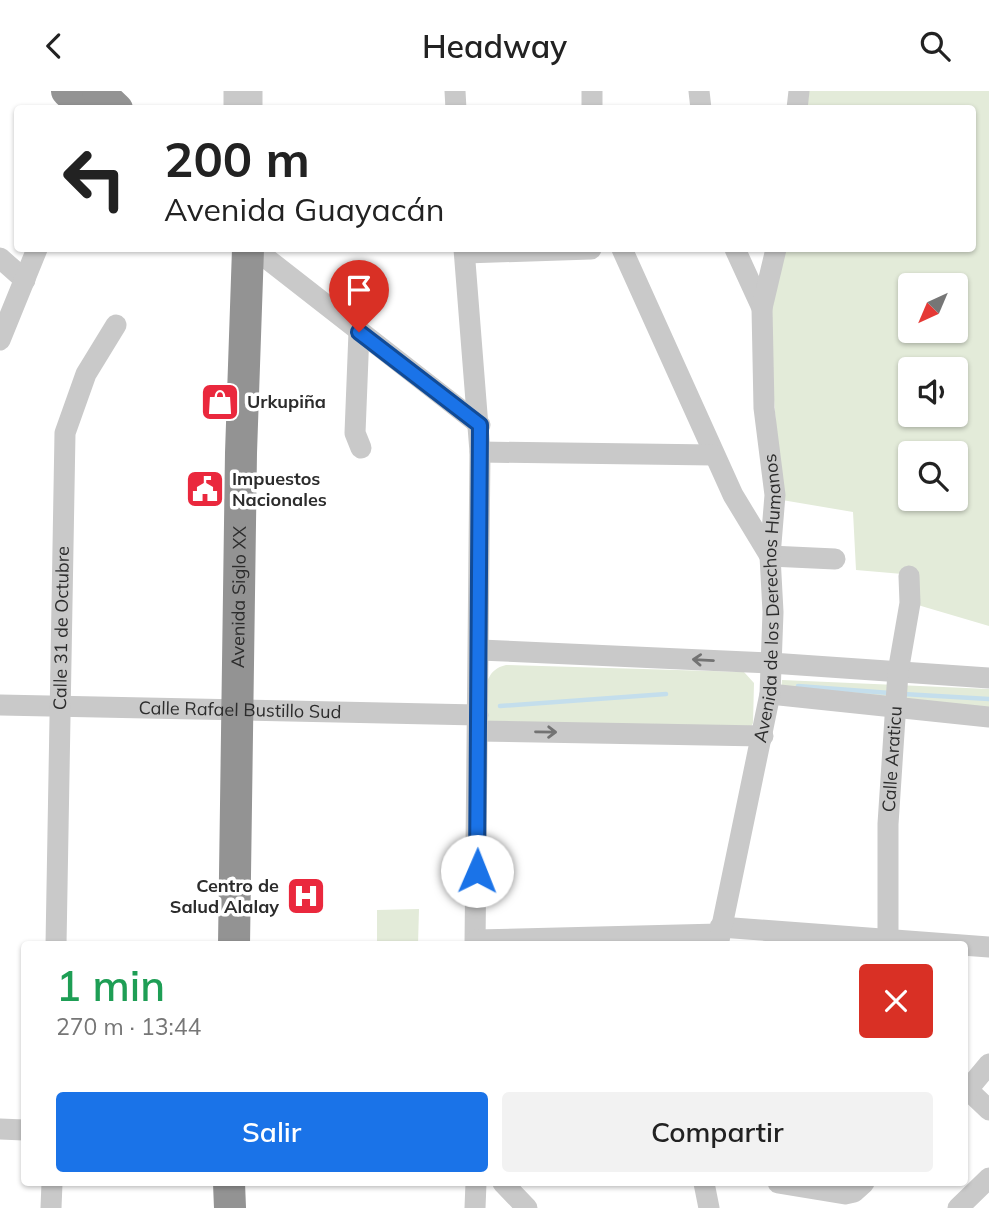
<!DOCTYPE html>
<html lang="es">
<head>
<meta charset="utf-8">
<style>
	:root { --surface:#fff; --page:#f2f2f2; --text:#222; --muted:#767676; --accent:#1a73e8 }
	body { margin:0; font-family:Mulish,sans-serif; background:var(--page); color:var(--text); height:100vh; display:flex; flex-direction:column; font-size:26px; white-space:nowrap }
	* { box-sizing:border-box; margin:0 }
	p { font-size:23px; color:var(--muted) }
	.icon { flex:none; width:38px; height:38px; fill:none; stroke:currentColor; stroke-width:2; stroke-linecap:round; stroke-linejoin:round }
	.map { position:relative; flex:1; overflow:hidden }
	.drawer { position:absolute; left:21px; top:850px; width:947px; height:245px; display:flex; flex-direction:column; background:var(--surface); border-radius:7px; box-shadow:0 2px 5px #0004 }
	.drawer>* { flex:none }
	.banner { position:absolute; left:14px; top:14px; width:962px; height:147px; border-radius:7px; box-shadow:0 2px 5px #0004; background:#fff; color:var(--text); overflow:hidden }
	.needle { width:46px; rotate:224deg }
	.buttons { position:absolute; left:898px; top:182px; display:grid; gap:14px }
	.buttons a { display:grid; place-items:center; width:70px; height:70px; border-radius:7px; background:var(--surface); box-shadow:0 2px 5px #0004; font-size:35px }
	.pin { position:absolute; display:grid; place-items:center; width:60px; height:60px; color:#fff; margin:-72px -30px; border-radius:50% 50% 50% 0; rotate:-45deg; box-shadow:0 0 7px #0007 }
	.pin .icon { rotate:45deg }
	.me { position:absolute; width:77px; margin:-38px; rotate:1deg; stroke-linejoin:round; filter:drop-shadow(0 0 5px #0008) }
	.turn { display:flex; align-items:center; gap:24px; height:147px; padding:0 35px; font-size:32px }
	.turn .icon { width:91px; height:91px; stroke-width:2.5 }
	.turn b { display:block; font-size:49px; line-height:60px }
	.round { display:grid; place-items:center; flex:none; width:74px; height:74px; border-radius:7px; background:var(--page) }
	.headline { display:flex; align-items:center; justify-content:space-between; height:119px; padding:0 35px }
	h1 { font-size:42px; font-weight:600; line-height:52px; color:#1e9e55 }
	.cta { display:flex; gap:14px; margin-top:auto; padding:14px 35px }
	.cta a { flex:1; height:80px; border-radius:7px; background:var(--accent); color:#fff; font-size:28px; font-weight:600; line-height:80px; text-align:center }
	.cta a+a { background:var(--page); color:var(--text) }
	header { display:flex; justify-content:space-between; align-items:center; height:91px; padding:0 35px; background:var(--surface); font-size:32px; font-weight:600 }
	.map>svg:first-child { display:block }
</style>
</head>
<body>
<header><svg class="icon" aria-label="back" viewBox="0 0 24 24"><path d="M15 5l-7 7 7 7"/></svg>Headway<svg class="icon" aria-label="search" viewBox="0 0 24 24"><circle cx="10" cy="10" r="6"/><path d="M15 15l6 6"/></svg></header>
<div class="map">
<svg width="989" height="1117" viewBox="0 0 989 1117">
	<rect width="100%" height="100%" fill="#fff"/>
	<g fill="#e3ebd9" fill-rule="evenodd">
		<path d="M809 0H989V535L911 512 914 484 856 479 853 421 782 409 768 233 783 158H973V18L807 17ZM910 194H956V240H910ZM910 278H956V324H910ZM910 362H956V408H910Z"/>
		<path d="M506 574 744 581 754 592 753 632 751 636H485C486 614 478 580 506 574Z"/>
		<path d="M782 589 989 598V618L781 602Z"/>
		<path d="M419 818 418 854H377V819Z"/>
	</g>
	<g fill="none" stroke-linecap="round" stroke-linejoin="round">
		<g stroke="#c4deec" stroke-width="4.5">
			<path d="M798 595 890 602"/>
			<path d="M903 603 989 608"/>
			<path d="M500 615 666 603"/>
		</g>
		<g stroke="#c9c9c9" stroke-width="21">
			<path d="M455 0 456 18"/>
			<path d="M592 0V18"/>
			<path d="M699 0 701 18"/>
			<path d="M234 18V0"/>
			<path d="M252 18V0"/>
			<path d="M797 18 799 0"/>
			<path d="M248 158 266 167 480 334"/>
			<path d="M464 158 480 361 475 854"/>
			<path d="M622 158 733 404 770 465"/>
			<path d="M735 158 762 217"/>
			<path d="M465 162 591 158"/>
			<path d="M0 167 25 189"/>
			<path d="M359 241 355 342 361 357"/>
			<path d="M0 249 37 158"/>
			<path d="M480 361 714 364"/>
			<path d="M770 465 835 468"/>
			<path d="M480 559 771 572 989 587"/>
			<path d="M770 603 989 626"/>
			<path id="s1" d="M0 614 478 624"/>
			<path d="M478 640 763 645"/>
			<path d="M720 836 989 856"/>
			<path d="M476 849 719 843"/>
			<path id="s2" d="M56 854 65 342 86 283 116 234"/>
			<path id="s3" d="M718 854 770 603 773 521 770 465 775 404 764 317 762 217 776 158"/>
			<path id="s4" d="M888 854V733L898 581 910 512 909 485"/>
			<path d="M968 999 989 1019"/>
			<path d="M964 1003 989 973"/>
			<path d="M0 1038 24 1039"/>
			<path d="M503 1092 527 1117"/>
			<path d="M704 1092 709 1117"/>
			<path d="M778 1092 845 1103 854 1101 864 1092"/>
			<path d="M51 1117 52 1092"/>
			<path d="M475 1117 476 1092"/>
			<path d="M958 1117 989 1087"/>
		</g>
		<g stroke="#939393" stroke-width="32">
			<path d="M67 0 87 18"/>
			<path d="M98 0 117 18"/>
			<path id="s5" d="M234 854 241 362 248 158"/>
			<path d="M229 1092 230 1117"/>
		</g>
	</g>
	<defs><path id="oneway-shaft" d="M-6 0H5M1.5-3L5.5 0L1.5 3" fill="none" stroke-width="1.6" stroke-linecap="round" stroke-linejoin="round" transform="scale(1.75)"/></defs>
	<g stroke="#737373">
		<use href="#oneway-shaft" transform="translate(703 569) rotate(-177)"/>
		<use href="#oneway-shaft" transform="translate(546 641) rotate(1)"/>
	</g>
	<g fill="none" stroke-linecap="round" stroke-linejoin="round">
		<g stroke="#114b97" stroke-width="18">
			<path id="route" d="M359 241 480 334 477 780"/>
		</g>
		<use href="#route" stroke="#1a73e8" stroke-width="12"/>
	</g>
	<defs>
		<g id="shop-square" transform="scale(2.0125)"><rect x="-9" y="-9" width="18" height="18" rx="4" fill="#ea283d" stroke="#fff"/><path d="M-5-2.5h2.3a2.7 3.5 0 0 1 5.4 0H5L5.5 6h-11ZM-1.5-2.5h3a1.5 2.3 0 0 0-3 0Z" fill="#fff"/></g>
		<g id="civic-square" transform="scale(2.0125)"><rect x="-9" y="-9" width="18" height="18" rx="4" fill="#ea283d" stroke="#fff"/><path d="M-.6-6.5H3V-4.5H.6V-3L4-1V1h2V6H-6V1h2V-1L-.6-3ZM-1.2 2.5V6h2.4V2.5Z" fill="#fff"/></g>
		<g id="hospital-square" transform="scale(2.0125)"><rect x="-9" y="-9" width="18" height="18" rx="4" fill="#ea283d" stroke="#fff"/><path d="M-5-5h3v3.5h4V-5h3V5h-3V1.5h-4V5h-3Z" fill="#fff"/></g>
	</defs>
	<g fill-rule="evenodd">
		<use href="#shop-square" x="220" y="311"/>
		<use href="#civic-square" x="205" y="398"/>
		<use href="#hospital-square" x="306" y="805"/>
	</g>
	<g text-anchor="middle" stroke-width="7" stroke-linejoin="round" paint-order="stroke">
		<g font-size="18" font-weight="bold" fill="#2c2c2c" stroke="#fff" text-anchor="start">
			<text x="247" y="317">Urkupiña</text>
			<text x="232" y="394">Impuestos<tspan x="232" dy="21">Nacionales</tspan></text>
			<text x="279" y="801" text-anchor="end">Centro de<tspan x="279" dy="21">Salud Alalay</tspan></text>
		</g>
		<g font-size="18" fill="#2c2c2c" stroke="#fff">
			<text dy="6" stroke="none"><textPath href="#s5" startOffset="348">Avenida Siglo XX</textPath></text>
			<text dy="6" stroke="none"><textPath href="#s3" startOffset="352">Avenida de los Derechos Humanos</textPath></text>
			<text dy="6" stroke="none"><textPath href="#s2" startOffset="317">Calle 31 de Octubre</textPath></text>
			<text dy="6" stroke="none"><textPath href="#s1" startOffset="240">Calle Rafael Bustillo Sud</textPath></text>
			<text dy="6" stroke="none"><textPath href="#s4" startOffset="186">Calle Araticu</textPath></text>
		</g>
	</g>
</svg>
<div class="buttons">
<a><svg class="needle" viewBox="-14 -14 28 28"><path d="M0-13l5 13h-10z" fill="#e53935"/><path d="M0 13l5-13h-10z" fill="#767676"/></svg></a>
<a><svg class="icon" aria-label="sound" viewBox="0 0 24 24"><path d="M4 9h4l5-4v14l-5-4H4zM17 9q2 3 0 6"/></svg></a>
<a><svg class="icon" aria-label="search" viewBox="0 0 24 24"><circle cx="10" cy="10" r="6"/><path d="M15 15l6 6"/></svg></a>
</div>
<div class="pin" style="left:359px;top:241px;background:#d93025"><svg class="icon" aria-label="arrive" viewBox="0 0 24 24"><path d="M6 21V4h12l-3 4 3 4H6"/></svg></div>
<svg class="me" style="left:477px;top:780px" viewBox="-20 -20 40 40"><circle r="19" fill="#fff"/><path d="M0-13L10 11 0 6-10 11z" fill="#1a73e8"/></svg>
<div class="banner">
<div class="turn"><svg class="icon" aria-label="left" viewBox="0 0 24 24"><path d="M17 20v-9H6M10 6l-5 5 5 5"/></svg><div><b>200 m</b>Avenida Guayacán</div></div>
</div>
<section class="drawer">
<div class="headline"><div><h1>1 min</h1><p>270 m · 13:44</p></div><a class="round" style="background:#d93025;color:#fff"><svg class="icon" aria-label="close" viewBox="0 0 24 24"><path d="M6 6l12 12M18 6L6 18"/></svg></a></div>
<div class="cta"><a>Salir</a><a>Compartir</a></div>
</section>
</div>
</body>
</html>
